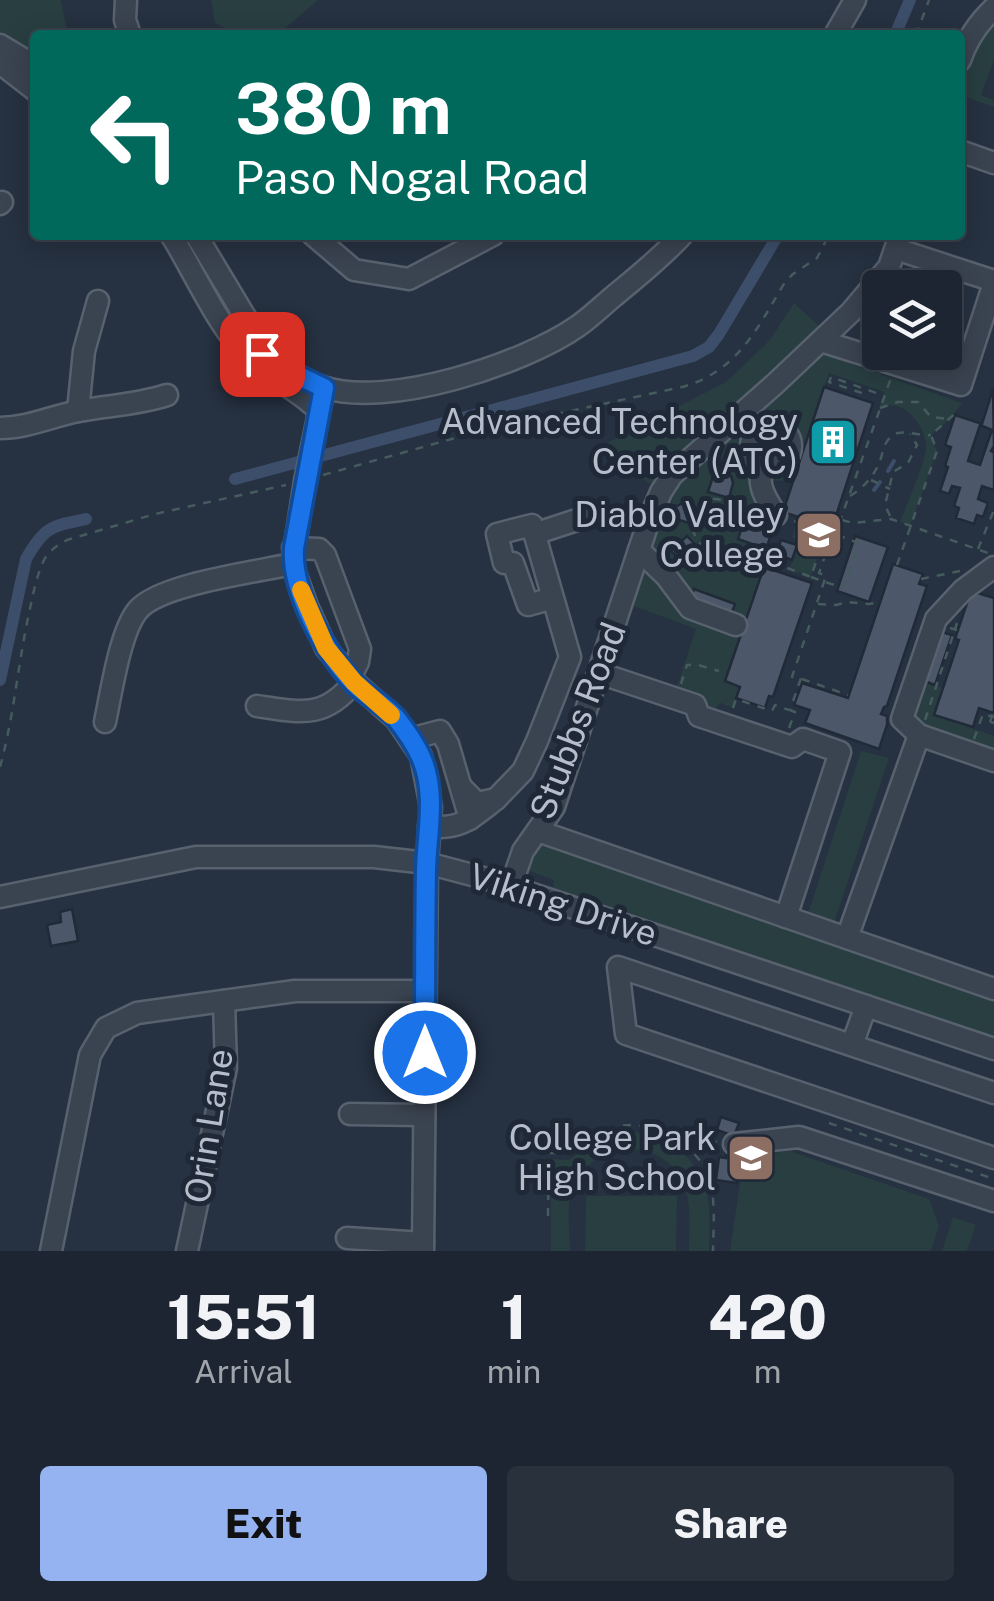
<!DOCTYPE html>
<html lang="en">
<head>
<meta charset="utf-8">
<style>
	:root { --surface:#1c2531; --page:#29313d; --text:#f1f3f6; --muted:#a0a5ab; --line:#3a424d; --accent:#95b2f1 }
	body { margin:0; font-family:"Public Sans",sans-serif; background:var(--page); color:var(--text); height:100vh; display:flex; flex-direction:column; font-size:38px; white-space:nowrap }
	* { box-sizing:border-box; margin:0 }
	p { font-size:32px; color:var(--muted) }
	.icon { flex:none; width:55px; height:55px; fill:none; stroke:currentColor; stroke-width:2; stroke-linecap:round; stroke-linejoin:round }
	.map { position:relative; height:1251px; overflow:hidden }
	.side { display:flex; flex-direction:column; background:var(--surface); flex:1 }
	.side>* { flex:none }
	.hud { position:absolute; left:30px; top:30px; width:935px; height:210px; border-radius:10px; box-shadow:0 5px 25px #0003,0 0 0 2px var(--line); background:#00695c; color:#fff; overflow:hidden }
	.fabs { position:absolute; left:862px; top:270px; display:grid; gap:20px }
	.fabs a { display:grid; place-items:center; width:100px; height:100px; border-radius:10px; background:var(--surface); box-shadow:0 5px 25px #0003,0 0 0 2px var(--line); font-size:50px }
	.pin { position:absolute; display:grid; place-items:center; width:85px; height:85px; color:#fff; margin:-42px; border-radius:20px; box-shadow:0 5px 15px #0006 }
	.me { position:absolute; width:110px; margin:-55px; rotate:0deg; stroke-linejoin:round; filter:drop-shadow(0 0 8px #0008) }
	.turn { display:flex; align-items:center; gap:35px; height:210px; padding:0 40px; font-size:45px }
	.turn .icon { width:130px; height:130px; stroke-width:2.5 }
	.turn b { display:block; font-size:70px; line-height:85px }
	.eta { display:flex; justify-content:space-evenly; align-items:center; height:170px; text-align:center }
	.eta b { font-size:60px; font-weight:800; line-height:70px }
	.button { display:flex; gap:20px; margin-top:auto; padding:20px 40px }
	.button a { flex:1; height:115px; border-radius:10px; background:var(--accent); color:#111; font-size:40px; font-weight:800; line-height:115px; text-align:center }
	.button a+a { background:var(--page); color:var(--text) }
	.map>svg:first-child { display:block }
</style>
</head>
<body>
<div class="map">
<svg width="994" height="1251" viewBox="0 0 994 1251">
	<rect width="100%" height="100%" fill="#263141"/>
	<g fill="#283e41" fill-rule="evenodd">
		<path d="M0 0H61L68 35H35V66L0 45Z"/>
		<path d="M211 0H318L277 35H239L215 23Z"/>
		<path d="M994 8V60L981 95 994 100V107L960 95V60Z"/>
		<path d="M794 303 828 334 812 350 962 403 950 419 931 435 937 451 910 526 900 522C906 506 926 461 926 447 926 433 918 421 908 412 897 404 891 404 879 409L884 392 829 373 793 482 760 479 776 515 773 529 745 520 740 521 739 525 766 549 761 560 764 567 725 681 740 687 733 708 720 703 712 713 706 706 707 701 676 689 696 629 623 602 661 492 599 447 726 382 769 341ZM766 416C819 414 805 486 762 471 751 467 746 459 743 447L748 427Z"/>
		<path d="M797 522 826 531 811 577 789 570 799 541 792 537Z"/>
		<path d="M916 679 943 688 935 715 994 736V750L902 719Z"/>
		<path d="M861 751 889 758 831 932 994 989V1038L553 889 554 880 527 870C532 858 535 848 548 843L805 923Z"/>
		<path d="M629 1131C661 1136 693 1152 705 1185 711 1203 710 1232 709 1251H689C689 1226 693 1197 679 1175 652 1134 589 1145 572 1189 566 1207 570 1232 570 1251H551V1159L569 1160 606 1135Z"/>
		<path d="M790 1151 929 1199 939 1226 931 1251H730L744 1156Z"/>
		<path d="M586 1196H677L676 1251H585Z"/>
		<path d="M953 1217 976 1225 967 1251H942Z"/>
	</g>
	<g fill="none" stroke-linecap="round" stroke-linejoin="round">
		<g stroke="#3c4e69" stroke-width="4">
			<path d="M888 471 894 461"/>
			<path d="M874 490 880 482"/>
		</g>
		<g stroke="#3c4e69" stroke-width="12">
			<path d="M895 35 910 0"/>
			<path d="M235 479 693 356 709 347 719 334 778 235"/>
			<path d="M0 680 26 559C44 527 51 526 86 519"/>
		</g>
	</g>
	<g fill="#4c5869" stroke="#212a38" stroke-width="2.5" fill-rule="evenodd">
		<path d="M824 387 873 403 832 528 783 512Z"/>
		<path d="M993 389 994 446 991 451 994 452V490L982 486 978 499 988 503 983 517 977 515 974 524 956 518 959 508 954 506 960 488 952 486 949 494 940 491 948 467 945 466 951 447 945 445 955 415 982 424ZM980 425 992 430 980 465 968 461Z"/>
		<path d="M715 470 731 476 733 483 729 498 708 492Z"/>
		<path d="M683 503 695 507 689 523 676 519 674 513 670 512 672 505 677 506Z"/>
		<path d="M745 520 773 529 766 549 738 539 742 527 739 526 741 521Z"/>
		<path d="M687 536 705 555 689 570 671 551Z"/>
		<path d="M855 536 888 547 869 602 837 591Z"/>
		<path d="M781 540 797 545 792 560 776 554Z"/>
		<path d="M893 564 923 574 919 584 927 586 887 706 884 707 881 714 887 716V725L879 749 805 723 810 710 794 705 802 683 848 698Z"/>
		<path d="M764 567 812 583 773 697 769 696 765 708 736 698 740 687 725 681Z"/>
		<path d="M694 589 735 604 731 615 690 600Z"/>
		<path d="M971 591 994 598V713L979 708 973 727 934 715 959 640 955 639Z"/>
		<path d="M938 631 952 635 935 685 922 680Z"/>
		<path d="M72 909 78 941 51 946 47 925 61 922 60 912Z"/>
		<path d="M721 1117 739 1123 734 1136 717 1130Z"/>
		<path d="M727 1152 734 1153 733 1159 740 1160 737 1183 716 1180 719 1157 726 1158Z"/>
	</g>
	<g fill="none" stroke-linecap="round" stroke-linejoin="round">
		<g stroke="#58616e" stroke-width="25">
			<g id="minor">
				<path d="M126 0 125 20 130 35"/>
				<path d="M835 35 855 0"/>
				<path d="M0 45 35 66"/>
				<path d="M960 60C967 39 978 23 994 8"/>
				<path d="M0 63 35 90"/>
				<path d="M960 151 994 163"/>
				<path d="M0 204 2 202"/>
				<path d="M171 235C188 260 224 339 246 351 251 353 257 353 262 354L256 335 196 235"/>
				<path d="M313 235 354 270 409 279 493 235"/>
				<path d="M896 249 994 281"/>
				<path d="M821 341 961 385 994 283"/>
				<path d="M246 352C266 379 296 386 319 411"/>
				<path d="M262 354C281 366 301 380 323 387 387 409 524 364 578 326 591 317 602 306 614 296 637 277 661 258 682 235"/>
				<path d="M324 388 305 481 292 564 307 606 326 648 354 682 396 719 421 756 431 807 427 863 423 1251"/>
				<path d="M78 411 84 351 98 301"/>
				<circle cx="771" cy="446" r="20"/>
				<path d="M0 428C28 428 52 416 79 411 110 405 136 405 167 395"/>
				<path d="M763 464C756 485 765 497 776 515"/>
				<path d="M534 534 598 513"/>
				<path d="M293 548 319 549 325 555 360 649 358 662 350 678"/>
				<path d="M639 550 666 576 690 608 736 625"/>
				<path d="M599 673 695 705 699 716 792 747 803 739 840 752 786 917"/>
				<path d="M257 706C299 712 324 720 354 682"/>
				<path d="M105 722C111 694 120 631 138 610 160 584 256 572 292 564"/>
				<path d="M919 735 902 719 936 619 963 590 994 567"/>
				<path d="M410 739 440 731 448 744 470 819"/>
				<path d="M496 799 523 771 537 741 570 657 532 525 497 534 504 563H513L528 605 553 598"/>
				<path d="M429 826C460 831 473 817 496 799L477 803 462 788"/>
				<path d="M538 831 994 989"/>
				<path d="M511 886 523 851 554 807 649 520 661 492 672 475 776 383 851 312 889 267 900 235"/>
				<path d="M0 897 196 857H374L427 863 491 880 994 1049"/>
				<path d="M847 938 919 735 994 761"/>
				<path d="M852 1045 866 1006"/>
				<path d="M994 1093 618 967 626 1034 994 1158"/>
				<path d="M350 1114 424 1115"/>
				<path d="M734 1144 799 1137 994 1201"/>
				<path d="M347 1238 423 1243"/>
				<path d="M51 1251 90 1055 106 1028 137 1013 295 991H425"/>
				<path d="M187 1251 226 1068 224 1001"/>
			</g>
		</g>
		<g stroke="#465b5e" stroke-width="2.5" stroke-dasharray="8 8" stroke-linecap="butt">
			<path d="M916 35 929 0"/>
			<path d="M862 393 829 382 831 377 882 395"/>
			<path d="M880 408 898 402H918L931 417 949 419"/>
			<path d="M323 475 491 428 682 387C737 372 757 329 785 282L793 274 817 258 829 235"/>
			<path d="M871 480 890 489"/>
			<path d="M850 496C862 489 871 479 878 466 884 454 882 438 898 433 908 431 920 436 931 435"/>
			<path d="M696 516 709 520"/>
			<path d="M890 516 885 505 893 472 908 463 917 445 910 434"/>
			<path d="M842 520 853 523 891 519 988 553"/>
			<path d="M794 521 824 531"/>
			<path d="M742 529 726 524 732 507C711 487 688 508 693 530 696 543 713 559 726 561 735 562 742 557 750 557 763 557 796 572 811 577L826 531 835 535 891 378"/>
			<path d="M837 535 859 543 843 588"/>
			<path d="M978 549 994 510"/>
			<path d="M897 565 937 451 931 435 959 410"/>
			<path d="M921 579 960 571"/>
			<path d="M818 604 836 605 848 602 869 604 880 602"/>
			<path d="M802 679 848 695"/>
			<path d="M681 684 687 665H698L719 671"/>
			<path d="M733 708 736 699 772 711 775 705 789 710"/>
			<path d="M925 720 957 623"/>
			<path d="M990 722 994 723"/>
			<path d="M789 728 795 712 790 710 801 678 792 677 826 576 819 573 827 550 837 553 838 549 822 544"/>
			<path d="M974 739 983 714 994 717"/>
			<path d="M0 767C14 716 18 664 29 613 33 595 36 577 44 560 49 551 57 545 67 540L155 514 286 485"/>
			<path d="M829 1123 994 1179"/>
			<path d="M699 1154 713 1142H717"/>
			<path d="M548 1216 549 1153C556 1153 565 1154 571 1151 576 1148 579 1144 583 1141 594 1133 606 1129 619 1126 637 1123 655 1127 671 1136 720 1164 714 1201 713 1251"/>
		</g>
		<use href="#minor" stroke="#3a4350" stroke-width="20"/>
		<g stroke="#465b5e" stroke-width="2.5" stroke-dasharray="8 8" stroke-linecap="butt">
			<path d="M811 577 843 588"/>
			<path d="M950 628 957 630"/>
			<path d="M990 722 993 713"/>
		</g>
	</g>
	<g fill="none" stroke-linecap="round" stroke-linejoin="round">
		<g stroke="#114b97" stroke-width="25">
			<path id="route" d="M262 354 291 372 324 388 294 548C291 591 325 653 355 684 367 696 384 705 396 718 404 728 415 744 421 757 437 793 427 832 426 870 425 931 425 992 425 1053"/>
		</g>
		<use href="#route" stroke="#1a73e8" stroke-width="18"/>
		<path stroke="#f59e0b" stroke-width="18" d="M301 590 326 648 354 682 391 715"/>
	</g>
	<defs>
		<g id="building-square" transform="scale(2.5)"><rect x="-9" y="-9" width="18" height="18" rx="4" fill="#0f9aa8" stroke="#1f2836"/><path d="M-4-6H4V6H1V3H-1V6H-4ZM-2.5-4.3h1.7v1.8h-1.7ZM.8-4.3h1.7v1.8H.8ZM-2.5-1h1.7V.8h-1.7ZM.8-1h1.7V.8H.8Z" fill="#fff"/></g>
		<g id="university-square" transform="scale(2.5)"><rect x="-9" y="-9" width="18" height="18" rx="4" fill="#8d6e63" stroke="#1f2836"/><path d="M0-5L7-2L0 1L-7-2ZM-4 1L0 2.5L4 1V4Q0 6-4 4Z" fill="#fff"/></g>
		<g id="school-square" transform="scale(2.5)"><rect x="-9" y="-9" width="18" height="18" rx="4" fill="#8d6e63" stroke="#1f2836"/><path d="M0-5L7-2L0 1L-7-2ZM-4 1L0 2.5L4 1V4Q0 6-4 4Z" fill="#fff"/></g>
	</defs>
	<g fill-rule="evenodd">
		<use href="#building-square" x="833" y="442"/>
		<use href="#university-square" x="819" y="535"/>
		<use href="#school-square" x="751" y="1158"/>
	</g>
	<g text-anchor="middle" stroke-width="10" stroke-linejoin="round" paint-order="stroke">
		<g font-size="35" fill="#b7becb" stroke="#1f2836" text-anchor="end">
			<text x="798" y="434">Advanced Technology<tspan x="798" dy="40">Center (ATC)</tspan></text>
			<text x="784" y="527">Diablo Valley<tspan x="784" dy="40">College</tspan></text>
			<text x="716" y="1150">College Park<tspan x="716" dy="40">High School</tspan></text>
		</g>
		<g font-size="35" fill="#b7becb" stroke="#1f2836">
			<text transform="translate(578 721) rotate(-69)" y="12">Stubbs Road</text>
			<text transform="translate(563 905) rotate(18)" y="12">Viking Drive</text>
			<text transform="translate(209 1126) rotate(-81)" y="12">Orin Lane</text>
		</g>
	</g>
</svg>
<div class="fabs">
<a><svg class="icon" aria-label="layers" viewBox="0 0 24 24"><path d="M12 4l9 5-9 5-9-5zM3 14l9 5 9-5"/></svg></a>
</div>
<div class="pin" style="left:262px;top:354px;background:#d93025"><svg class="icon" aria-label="arrive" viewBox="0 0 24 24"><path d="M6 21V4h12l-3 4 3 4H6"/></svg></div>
<svg class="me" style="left:425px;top:1053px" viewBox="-20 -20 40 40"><circle r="17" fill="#1a73e8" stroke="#fff" stroke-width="3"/><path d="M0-11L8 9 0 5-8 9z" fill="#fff"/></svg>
<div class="hud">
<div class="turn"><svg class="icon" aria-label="left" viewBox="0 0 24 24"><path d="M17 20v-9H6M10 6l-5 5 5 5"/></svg><div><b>380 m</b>Paso Nogal Road</div></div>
</div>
</div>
<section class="side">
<div class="eta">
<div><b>15:51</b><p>Arrival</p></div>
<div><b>1</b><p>min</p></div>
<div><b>420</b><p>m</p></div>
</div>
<div class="button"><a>Exit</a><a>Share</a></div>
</section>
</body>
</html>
